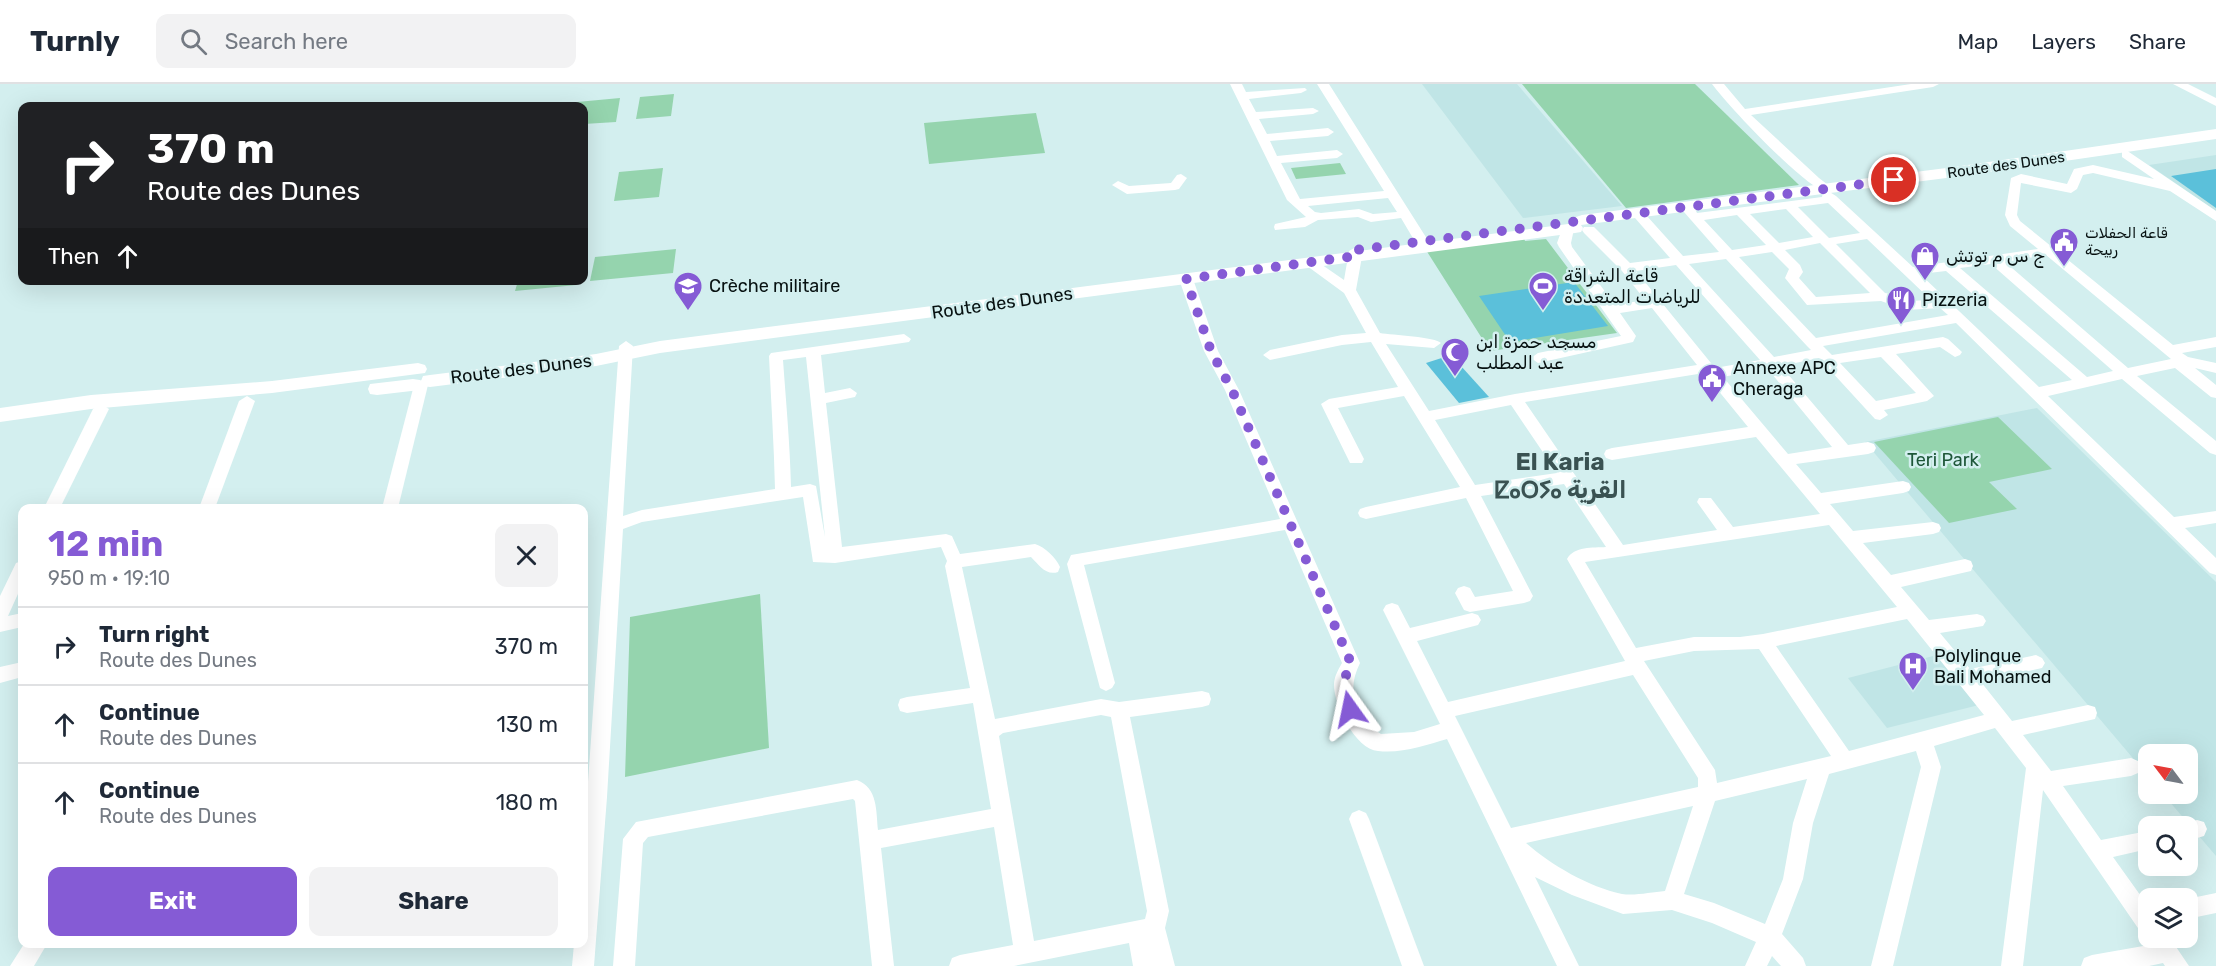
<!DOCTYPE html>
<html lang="en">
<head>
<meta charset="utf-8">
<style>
	:root { --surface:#fff; --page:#f2f2f3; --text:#1f2937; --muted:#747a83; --line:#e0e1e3; --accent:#855bd5 }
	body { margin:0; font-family:Rubik,Cairo,"Noto Sans Tifinagh",sans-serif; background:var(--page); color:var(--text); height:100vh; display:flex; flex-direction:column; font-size:22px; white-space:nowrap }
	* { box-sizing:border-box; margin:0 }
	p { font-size:20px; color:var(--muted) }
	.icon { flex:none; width:33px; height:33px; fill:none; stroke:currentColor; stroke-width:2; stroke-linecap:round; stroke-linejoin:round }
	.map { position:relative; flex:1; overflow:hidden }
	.sheet { position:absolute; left:18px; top:420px; width:570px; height:444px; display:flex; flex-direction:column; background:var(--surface); border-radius:12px; box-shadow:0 6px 24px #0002 }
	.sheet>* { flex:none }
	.top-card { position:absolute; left:18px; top:18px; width:570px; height:183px; border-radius:12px; box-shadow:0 6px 24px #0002; background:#202124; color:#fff; overflow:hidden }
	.needle { width:39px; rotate:302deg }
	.controls { position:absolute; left:2138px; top:660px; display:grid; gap:12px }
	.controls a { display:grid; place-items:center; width:60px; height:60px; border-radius:12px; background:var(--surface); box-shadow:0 6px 24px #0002; font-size:30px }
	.pin { position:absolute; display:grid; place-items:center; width:51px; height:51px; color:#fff; margin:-26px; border:3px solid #fff; border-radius:50%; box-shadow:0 2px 6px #0007 }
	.me { position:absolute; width:66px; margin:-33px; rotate:348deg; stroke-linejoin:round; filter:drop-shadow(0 0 4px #0008) }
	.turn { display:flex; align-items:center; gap:21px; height:126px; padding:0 30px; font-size:27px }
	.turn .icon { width:78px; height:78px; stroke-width:2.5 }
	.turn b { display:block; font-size:42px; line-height:51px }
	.then { display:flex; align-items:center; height:57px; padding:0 30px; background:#0003; gap:12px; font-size:22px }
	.round { display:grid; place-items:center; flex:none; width:63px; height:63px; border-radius:12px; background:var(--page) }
	.headline { display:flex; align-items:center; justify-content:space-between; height:102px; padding:0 30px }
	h1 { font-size:36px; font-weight:700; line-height:45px; color:var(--accent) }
	.action { display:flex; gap:12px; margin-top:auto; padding:12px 30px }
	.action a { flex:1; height:69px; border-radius:12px; background:var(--accent); color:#fff; font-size:24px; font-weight:700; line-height:69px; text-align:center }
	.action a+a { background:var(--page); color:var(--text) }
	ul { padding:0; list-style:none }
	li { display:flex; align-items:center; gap:18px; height:78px; padding:0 30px; border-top:2px solid var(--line) }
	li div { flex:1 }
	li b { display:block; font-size:22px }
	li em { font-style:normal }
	header { display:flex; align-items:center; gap:36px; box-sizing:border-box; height:84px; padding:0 30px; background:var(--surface); border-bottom:2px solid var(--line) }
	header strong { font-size:28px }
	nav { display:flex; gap:33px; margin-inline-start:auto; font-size:21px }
	.search { width:420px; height:54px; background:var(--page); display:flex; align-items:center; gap:15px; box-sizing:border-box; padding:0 21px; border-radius:12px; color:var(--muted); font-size:22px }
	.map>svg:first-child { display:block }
</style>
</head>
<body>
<header>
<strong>Turnly</strong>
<div class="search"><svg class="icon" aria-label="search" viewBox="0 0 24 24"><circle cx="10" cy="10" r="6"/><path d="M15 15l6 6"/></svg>Search here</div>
<nav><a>Map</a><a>Layers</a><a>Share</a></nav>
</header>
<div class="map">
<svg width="2216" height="882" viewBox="0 0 2216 882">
	<rect width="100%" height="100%" fill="#d3efef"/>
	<g fill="#c0e5e6">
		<path d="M1422 0H1517L1622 122 1523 134Z"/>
		<path d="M2216 71V127L2149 81Z"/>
		<path d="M2037 324 2216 498V772L2163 710H2187V670H2148V692L1865 358Z"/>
		<path d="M1937 571 1979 621 1887 644 1848 594Z"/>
	</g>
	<g fill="#95d4ae">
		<path d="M1522 0H1695L1799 101 1626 124Z"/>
		<path d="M674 10 671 32 636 35 640 13Z"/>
		<path d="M620 14 616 38 584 40V22H576L577 18Z"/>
		<path d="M1036 29 1045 69 929 80 924 39Z"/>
		<path d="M1340 79 1346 90 1296 95 1291 84Z"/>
		<path d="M663 84 659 113 614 117 619 88Z"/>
		<path d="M1524 154 1525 157 1546 155 1617 249 1490 267 1426 166Z"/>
		<path d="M676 165 673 189 590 197 595 173Z"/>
		<path d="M518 197V196L576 197V201L515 207Z"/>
		<path d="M1998 333 2052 385 1989 398 2017 425 1949 439 1874 358Z"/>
		<path d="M760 510 769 664 625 693 630 533Z"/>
	</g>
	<g fill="#5bc0da">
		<path d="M2216 85V124L2171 92Z"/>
		<path d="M1574 198 1608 242 1510 258 1479 212Z"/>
		<path d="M1451 271 1489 313 1459 319 1426 279Z"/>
	</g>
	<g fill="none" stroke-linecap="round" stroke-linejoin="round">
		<g fill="#fff" fill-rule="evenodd">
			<path d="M1230 0H1242L1246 8 1305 4 1307 6 1301 9 1249 15 1256 28 1313 24 1319 27 1313 30 1259 35 1267 50 1328 44 1334 48 1328 52 1270 57 1277 72 1337 66 1343 70 1337 74 1281 79 1300 115 1384 107 1317 0H1329L1429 158 1427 161H1417L1401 134 1371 138 1358 133 1318 136 1305 143 1275 146 1274 143 1275 140 1306 133 1287 116ZM1388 114 1397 128 1373 130 1359 125 1321 129 1315 128 1308 122Z"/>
			<path d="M1712 0H1724L1745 25 1911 0H1939L1933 3 1751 31 1819 94 1832 104 1828 107 1836 112 1913 183 2038 165 2010 142 2005 131 2011 94 2021 90 2067 100 2074 85 2093 81 2154 95 2122 73V67L2126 66 2216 127V137L2170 107 2093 89 2083 91 2077 105 2071 109 2021 99 2017 131 2020 137 2173 261 2216 253V263L2182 269 2188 273 2216 279V289L2195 284 2216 301V314L2211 313 2175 284 2137 292 2216 357V371L2210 369 2122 295 2048 312 2174 433 2216 427V439L2185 444 2216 474V491L2210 489 1956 239 1823 262 1832 271 1943 253 1948 255 1962 268 1960 271 1955 273 1940 263 1896 270 1934 312 1927 317 1884 326 1888 331 1880 336 1875 335 1819 274 1781 282 1848 361 1868 358 1874 360 1876 364 1874 368 1868 370 1796 380 1821 409 1903 397 1909 399 1911 403 1909 407 1903 409 1830 420 1853 447 1933 438 1939 440 1941 444 1939 448 1933 450 1863 459 1891 491 1965 475 1971 477 1973 482 1971 487 1901 503 1929 536 1977 530 1983 532 1986 537 1983 542 1940 549 1970 585 2036 571 2042 574 2045 579 2042 584 1981 598 2012 637 2088 621 2095 623 2097 629 2095 635 2023 651 2051 687 2131 674 2138 677 2141 683 2138 689 2131 692 2063 702 2101 756 2148 747V765L2113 773 2148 822V854H2170L2189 882H2165L2163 879 2149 882H2081L2084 874 2092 871 2149 861 2146 854 2148 850 2140 847 2043 706 2023 882H2001L2026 684 1995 644 1934 662 1941 683 1893 882H1871L1921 683 1916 667 1829 690 1813 739 1803 795 1782 850 1803 874 1806 882H1781L1772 872 1767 882H1745L1756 858 1712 839 1672 826 1623 830 1572 811 1535 793 1579 882H1557L1447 655C1426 661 1401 670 1378 667 1355 665 1334 621 1334 601 1334 593 1338 586 1342 579L1285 446 1084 481 1115 599 1112 604 1106 607 1100 604 1067 480 1071 471 1280 435 1225 306 1204 267 1179 195 1186 191 1193 195 1218 267 1239 306 1360 579C1346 607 1355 628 1378 648L1381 650 1414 648 1440 640 1383 526 1386 521 1392 519 1398 521 1410 544 1472 529 1478 531 1481 536 1478 541 1417 557 1448 618 1625 577 1567 475C1574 462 1593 464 1606 463L1564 400 1481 412 1533 512 1530 517 1524 519 1470 528 1464 526 1455 509 1458 504 1464 502 1470 504 1475 513 1513 507 1466 414 1366 435 1360 433 1358 429 1360 425 1366 423 1460 403 1404 312 1338 324 1364 375 1362 379H1350L1321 320 1329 315 1398 303 1371 258 1342 261 1270 276 1263 271 1270 266 1342 251 1366 249 1344 209 1303 179 1305 176H1315L1344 196 1349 167 1356 163 1363 167 1356 206 1380 249C1392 251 1436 253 1441 259L1434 264 1386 260 1429 327 1515 310 1697 281 1652 224 1620 229 1636 252 1633 258 1538 279 1531 274 1538 269 1621 252 1559 163 1557 159 1563 142H1573L1574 145 1571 159 1572 163 1615 221 1645 216 1622 187 1584 149 1582 146 1584 143H1594L1630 179 1670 174 1635 134 1641 130 1646 131 1683 172 1719 168 1684 128 1685 125H1695L1697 129 1822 113 1823 108H1825C1802 100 1729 23 1712 0ZM1828 119 1860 149 1829 154 1798 123ZM1786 125 1813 153 1779 159 1750 130ZM1737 131 1766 161 1732 166 1704 136ZM1867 155 1931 216 1908 217 1896 211 1885 209 1836 160ZM1820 159 1870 209 1816 213 1799 194 1803 188 1800 181 1785 166ZM1772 168 1789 185 1785 194 1807 221 1881 217 1906 226 1940 224 1948 231 1816 254 1739 173ZM2046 171 2171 275 2128 284 2005 178ZM1726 175 1807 262 1811 266 1774 273 1689 180ZM1991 180 2113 287 2087 293 1960 184ZM1676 181 1760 276 1715 284 1636 187ZM1946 187 2072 296 2039 303 1920 190ZM1881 273 1916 309 1876 317 1840 279ZM1767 284 1832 363 1788 370 1723 293ZM1704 289 1748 343 1612 364 1606 366 1604 370 1606 374 1612 376 1756 353 1820 430 1733 443 1711 414H1699L1697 418 1717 446 1623 461 1525 318ZM1511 321 1557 389 1475 401 1435 336ZM1829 441 1897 523 1763 550 1740 553H1694L1636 564 1585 478ZM1907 535 1984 631 1849 667 1776 562ZM1759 565 1831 672 1717 699 1715 686 1644 577 1694 567ZM1633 591 1698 694V703L1511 744 1455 632ZM1807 695 1793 739 1783 795 1765 840 1714 819 1684 810 1715 717ZM1693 722 1665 807C1652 808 1635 812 1622 810 1589 803 1551 781 1526 759Z"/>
			<path d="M2173 0H2188L2216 14V22Z"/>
			<path d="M1181 90 1187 94 1179 105 1175 106 1127 110 1112 101 1118 97 1129 102 1171 99 1177 91Z"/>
			<path d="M904 250 911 255 909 258 821 271 825 309 850 304 857 309 855 313 826 319 842 463 946 450 952 452 960 470 1035 460C1045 463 1056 474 1060 483L1058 488C1046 492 1039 481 1031 473L962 483 995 635 1101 615 1119 618 1202 607 1209 609 1211 615 1209 621 1202 623 1130 633 1169 827 1165 844 1175 882H1133L1129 859 1014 882H949L952 874 960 871 1013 861 994 743 881 764 894 882H872L855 717 853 715 648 753 643 759 635 882H613L623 755 636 738 857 696C878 704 876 727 878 746L991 725 973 619 907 629 900 627 898 621 900 615 907 613 970 604 945 482 947 477 941 463 835 479 813 478 803 413 642 438 623 445 607 713 594 882H572L574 860H584V754L619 262 626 257 633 262 623 432 642 426 775 405C774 361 771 317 769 272L771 269ZM806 273 825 453 816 402 810 400 791 403C790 360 786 318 783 276ZM1101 631 1111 633 1147 827 1145 835 1034 857 999 652 1003 649Z"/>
			<path d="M421 296 428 301 398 424H382L414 301Z"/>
			<path d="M247 312 255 317 215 424H199L239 317Z"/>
			<path d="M101 320 109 325 60 424H44L93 325Z"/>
			<path d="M22 477V501L8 532 22 529V543L0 548V512L16 479Z"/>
			<path d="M22 578V593L0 599V583Z"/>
			<path d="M1359 726 1366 729 1369 735 1424 882H1402L1349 735 1352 729Z"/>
			<path d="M2197 736 2204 738 2207 745 2204 752 2187 757V742L2180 741Z"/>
			<path d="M2216 809V829L2187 835V815Z"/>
			<path d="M24 860H47L34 882H10Z"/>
		</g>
		<g fill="#fff" fill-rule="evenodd">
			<path d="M2216 45V55L1954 93 1581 141 1583 144 1581 148 1575 149 660 269 596 282 430 303 423 302 421 297 423 292 430 291 596 270 660 257 1576 139 1574 136 1576 133 1582 131 1954 83Z"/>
			<path d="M418 279 425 281 427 285 425 289 272 309 91 325 0 338V324L91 311 272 297Z"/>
			<path d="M413 295 420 296 422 301 420 306 377 311 370 310 368 305 370 300Z"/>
		</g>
	</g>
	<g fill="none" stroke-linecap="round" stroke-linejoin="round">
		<path stroke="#855bd5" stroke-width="10" stroke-dasharray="0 18" d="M1350 625 1342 601 1351 579 1232 306 1211 267 1186 195 1356 172V166L1894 96"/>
	</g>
	<defs>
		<g id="civic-pin" transform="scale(1.5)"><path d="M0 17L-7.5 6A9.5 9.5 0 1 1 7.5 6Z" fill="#855bd5" stroke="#d3efef"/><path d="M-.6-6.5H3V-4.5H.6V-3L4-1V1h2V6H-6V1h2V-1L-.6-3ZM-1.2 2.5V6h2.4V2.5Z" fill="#fff"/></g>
		<g id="shop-pin" transform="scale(1.5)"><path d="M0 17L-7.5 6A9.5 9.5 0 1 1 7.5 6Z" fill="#855bd5" stroke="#d3efef"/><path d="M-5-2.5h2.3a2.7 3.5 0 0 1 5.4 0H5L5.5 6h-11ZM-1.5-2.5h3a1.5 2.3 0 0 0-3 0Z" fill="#fff"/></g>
		<g id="school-pin" transform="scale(1.5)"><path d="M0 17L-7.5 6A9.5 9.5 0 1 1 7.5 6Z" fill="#855bd5" stroke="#d3efef"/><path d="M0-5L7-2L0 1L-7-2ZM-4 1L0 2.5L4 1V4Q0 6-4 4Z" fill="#fff"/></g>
		<g id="stadium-pin" transform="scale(1.5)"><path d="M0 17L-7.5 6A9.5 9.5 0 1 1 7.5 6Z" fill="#855bd5" stroke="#d3efef"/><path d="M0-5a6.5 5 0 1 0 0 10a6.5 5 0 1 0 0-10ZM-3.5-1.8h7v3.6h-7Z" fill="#fff"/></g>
		<g id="restaurant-pin" transform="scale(1.5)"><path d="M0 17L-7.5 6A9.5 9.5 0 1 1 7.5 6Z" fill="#855bd5" stroke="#d3efef"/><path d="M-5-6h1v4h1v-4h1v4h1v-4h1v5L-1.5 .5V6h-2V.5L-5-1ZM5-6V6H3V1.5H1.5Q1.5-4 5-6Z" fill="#fff"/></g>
		<g id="mosque-pin" transform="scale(1.5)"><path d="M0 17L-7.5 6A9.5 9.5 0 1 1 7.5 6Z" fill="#855bd5" stroke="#d3efef"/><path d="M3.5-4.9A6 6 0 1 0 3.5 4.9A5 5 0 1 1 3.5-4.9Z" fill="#fff"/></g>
		<g id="hospital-pin" transform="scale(1.5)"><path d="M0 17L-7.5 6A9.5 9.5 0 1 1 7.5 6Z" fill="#855bd5" stroke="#d3efef"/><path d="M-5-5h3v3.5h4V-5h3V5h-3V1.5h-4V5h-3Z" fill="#fff"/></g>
	</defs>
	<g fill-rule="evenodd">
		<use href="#civic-pin" x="2064" y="158"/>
		<use href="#shop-pin" x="1925" y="172"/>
		<use href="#school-pin" x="688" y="202"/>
		<use href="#stadium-pin" x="1543" y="202"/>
		<use href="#restaurant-pin" x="1901" y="216"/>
		<use href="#mosque-pin" x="1455" y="268"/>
		<use href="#civic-pin" x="1712" y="294"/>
		<use href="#hospital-pin" x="1913" y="582"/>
	</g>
	<g text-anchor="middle" stroke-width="5" stroke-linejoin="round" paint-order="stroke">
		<g font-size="15" fill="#071111" stroke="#d3efef">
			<text transform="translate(2006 81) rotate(-8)" y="5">Route des Dunes</text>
		</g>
		<g font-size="15" fill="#071111" stroke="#d3efef" text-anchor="start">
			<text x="2085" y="154">قاعة الحفلات<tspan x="2085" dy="17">ربيحة</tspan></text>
		</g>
		<g font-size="18" fill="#071111" stroke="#d3efef" text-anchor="start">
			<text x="1946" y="178">ج س م توتش</text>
			<text x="1564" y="198">قاعة الشراقة<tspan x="1564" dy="21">للرياضات المتعددة</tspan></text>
			<text x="709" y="208">Crèche militaire</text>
			<text x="1922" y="222">Pizzeria</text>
			<text x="1476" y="264">مسجد حمزة ابن<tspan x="1476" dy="21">عبد المطلب</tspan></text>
			<text x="1733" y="290">Annexe APC<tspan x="1733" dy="21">Cheraga</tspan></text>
			<text x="1934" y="578">Polylinque<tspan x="1934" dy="21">Bali Mohamed</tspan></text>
		</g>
		<g font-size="18" fill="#071111" stroke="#d3efef">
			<text transform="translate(1002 219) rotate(-8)" y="6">Route des Dunes</text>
			<text transform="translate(521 285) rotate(-7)" y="6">Route des Dunes</text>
		</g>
		<g font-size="18" fill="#1e5739" stroke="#d3efef">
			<text x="1943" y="382">Teri Park</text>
		</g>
		<g font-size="24" font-weight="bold" fill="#3a5252" stroke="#d3efef">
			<text x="1560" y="386">El Karia<tspan x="1560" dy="28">ⵇⴰⵔⵢⴰ القرية</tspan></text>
		</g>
	</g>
</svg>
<div class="controls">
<a><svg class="needle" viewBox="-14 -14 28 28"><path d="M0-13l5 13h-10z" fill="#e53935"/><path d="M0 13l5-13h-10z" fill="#747a83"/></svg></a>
<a><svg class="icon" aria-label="search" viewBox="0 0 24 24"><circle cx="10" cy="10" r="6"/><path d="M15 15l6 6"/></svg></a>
<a><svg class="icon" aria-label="layers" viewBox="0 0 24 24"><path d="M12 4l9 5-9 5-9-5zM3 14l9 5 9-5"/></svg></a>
</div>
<div class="pin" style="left:1894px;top:96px;background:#d93025"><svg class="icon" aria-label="arrive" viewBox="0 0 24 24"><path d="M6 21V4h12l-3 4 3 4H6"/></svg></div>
<svg class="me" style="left:1350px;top:625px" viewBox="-20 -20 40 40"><path d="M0-17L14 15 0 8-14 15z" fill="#855bd5" stroke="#fff" stroke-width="4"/></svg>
<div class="top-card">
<div class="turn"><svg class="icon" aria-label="right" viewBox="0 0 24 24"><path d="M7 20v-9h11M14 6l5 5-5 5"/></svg><div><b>370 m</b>Route des Dunes</div></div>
<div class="then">Then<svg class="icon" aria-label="ahead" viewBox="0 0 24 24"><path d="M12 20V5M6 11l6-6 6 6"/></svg></div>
</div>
<section class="sheet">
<div class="headline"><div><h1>12 min</h1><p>950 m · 19:10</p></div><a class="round"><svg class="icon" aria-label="close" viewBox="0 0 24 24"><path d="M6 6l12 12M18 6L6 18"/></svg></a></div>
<ul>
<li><svg class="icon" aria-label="right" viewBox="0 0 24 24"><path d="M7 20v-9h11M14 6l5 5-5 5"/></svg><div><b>Turn right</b><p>Route des Dunes</p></div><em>370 m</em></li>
<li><svg class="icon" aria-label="ahead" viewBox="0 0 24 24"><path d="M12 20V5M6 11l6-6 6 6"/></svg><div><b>Continue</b><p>Route des Dunes</p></div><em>130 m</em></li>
<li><svg class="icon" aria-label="ahead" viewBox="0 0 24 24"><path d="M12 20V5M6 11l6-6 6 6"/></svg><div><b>Continue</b><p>Route des Dunes</p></div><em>180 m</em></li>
</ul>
<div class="action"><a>Exit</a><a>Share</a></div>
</section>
</div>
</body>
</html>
